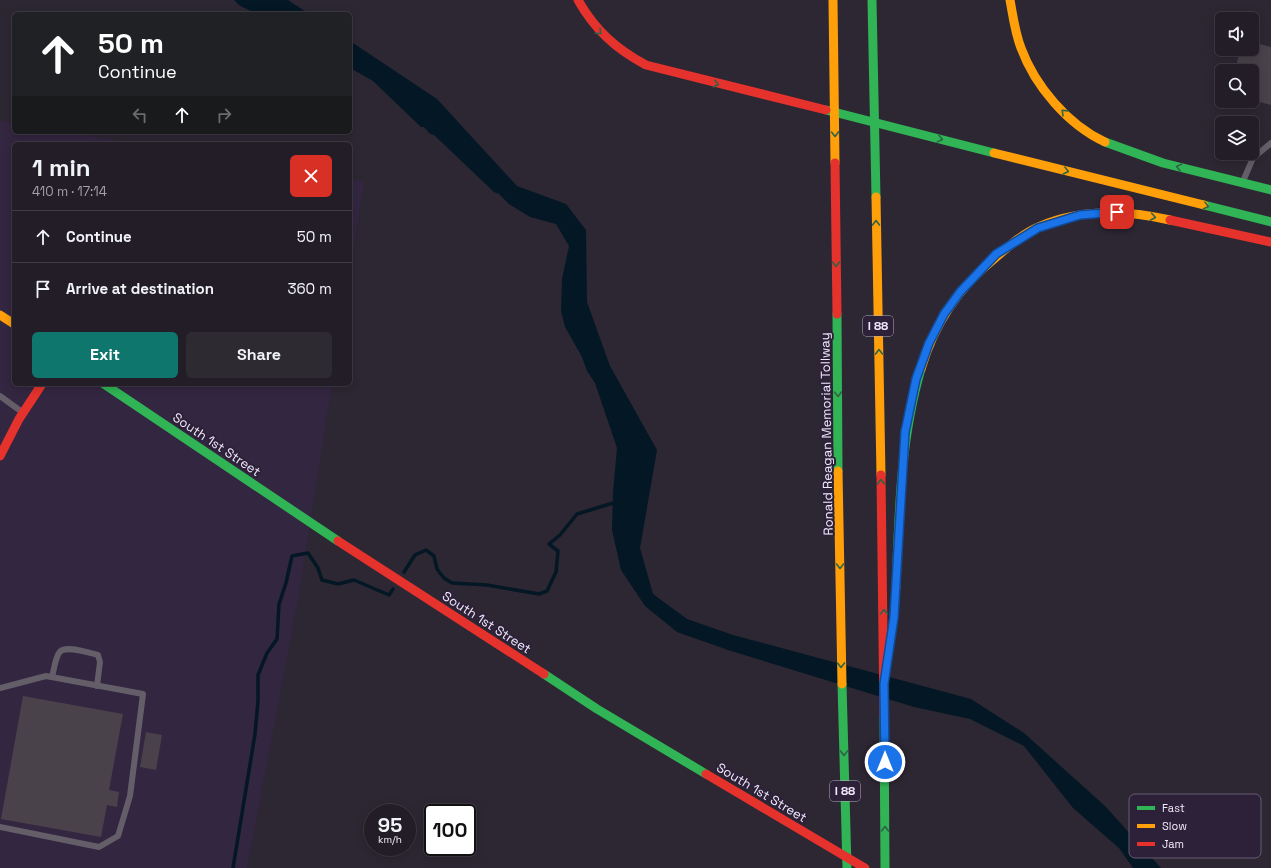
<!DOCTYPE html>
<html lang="en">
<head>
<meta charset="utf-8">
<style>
	:root { --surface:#221d26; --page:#2e2a32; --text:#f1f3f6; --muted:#a2a2a7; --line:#3f3b43; --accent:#0f766e }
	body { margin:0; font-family:"Space Grotesk",sans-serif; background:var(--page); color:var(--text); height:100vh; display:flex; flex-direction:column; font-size:15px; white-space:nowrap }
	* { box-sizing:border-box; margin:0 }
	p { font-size:13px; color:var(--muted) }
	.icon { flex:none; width:22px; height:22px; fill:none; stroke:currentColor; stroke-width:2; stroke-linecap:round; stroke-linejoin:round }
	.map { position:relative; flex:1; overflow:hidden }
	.sheet { position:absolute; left:12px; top:142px; width:340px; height:244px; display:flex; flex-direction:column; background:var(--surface); border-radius:6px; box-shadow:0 2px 10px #0003,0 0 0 1px var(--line) }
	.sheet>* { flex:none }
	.top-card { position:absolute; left:12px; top:12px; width:340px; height:122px; border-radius:6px; box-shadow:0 2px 10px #0003,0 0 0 1px var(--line); background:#202124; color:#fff; overflow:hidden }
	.tools { position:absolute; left:1215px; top:12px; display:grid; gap:8px }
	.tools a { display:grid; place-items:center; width:44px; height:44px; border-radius:6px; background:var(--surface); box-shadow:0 2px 10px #0003,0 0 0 1px var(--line); font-size:20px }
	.speed { position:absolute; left:364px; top:804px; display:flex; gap:8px; font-size:20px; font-weight:700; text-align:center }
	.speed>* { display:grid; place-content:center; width:52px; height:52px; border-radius:50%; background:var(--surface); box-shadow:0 2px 10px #0003,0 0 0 1px var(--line); line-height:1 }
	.speed small { font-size:10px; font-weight:400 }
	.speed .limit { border:2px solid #111; border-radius:6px; background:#fff; color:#111 }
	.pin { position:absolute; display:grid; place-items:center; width:34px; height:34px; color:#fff; margin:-17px; border-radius:8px; box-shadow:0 2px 6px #0006 }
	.me { position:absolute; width:44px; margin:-22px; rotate:0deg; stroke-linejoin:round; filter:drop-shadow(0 0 3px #0008) }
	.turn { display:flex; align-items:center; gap:14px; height:84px; padding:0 20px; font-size:18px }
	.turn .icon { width:52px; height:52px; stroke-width:2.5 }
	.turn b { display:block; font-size:28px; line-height:34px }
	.lanes { display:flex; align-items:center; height:38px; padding:0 20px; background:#0003; justify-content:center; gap:20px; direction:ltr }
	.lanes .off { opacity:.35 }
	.round { display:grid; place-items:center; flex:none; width:42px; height:42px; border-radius:6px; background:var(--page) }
	.overview { display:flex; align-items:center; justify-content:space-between; height:68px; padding:0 20px }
	h1 { font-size:24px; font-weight:700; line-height:30px }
	.primary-button { display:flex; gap:8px; margin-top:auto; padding:8px 20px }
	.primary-button a { flex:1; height:46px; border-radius:6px; background:var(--accent); color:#fff; font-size:16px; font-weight:700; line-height:46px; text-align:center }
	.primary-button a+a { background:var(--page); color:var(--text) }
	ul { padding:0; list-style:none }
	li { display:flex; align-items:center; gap:12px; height:52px; padding:0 20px; border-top:1px solid var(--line) }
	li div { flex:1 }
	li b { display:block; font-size:15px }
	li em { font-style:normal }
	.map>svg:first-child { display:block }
</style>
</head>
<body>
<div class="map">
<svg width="1271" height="868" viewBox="0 0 1271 868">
	<rect width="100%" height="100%" fill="#2d2733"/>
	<g fill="#332641">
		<path d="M0 121 14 123V132H66L138 144H14V384H332L298 599 247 868H0Z"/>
		<path d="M350 179 364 182 350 272Z"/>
	</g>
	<g fill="#041725">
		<path d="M234 0H288L309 14H256L239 5Z"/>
		<path d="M350 41 437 99 517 186 566 204 586 230 587 302 610 366 657 450 640 548 653 594 687 619 733 635 971 699 1024 733 1105 806 1161 868H1133L1119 848 1073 808 1024 746 970 719 914 707 728 650 677 632 645 606 621 570 612 530 613 492 617 448 595 383 587 371 582 357 565 327 561 311 562 279 569 246 556 224 530 217 509 204 499 194 494 192 434 135 430 134 424 127H421L373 81 350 68Z"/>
	</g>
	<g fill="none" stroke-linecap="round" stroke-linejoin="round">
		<g stroke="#041725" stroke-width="3.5">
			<path d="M404 572 415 555 426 550 434 556 437 569 444 578 452 583 487 585 539 594 547 591 556 572 558 551 549 544 560 535 577 514 613 503"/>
			<path d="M233 868 255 734 258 701V675L267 653 277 639 279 604 286 583 292 556 308 553 318 568 322 580 338 584 354 580 389 595 393 589"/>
		</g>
	</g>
	<g fill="#4a424b">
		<path d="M1252 42 1271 47V105L1252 100V71H1235L1240 49H1252Z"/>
		<path d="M23 696 123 714 109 790 119 792 117 807 107 805 101 837 1 819Z"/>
		<path d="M146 732 162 735 156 770 140 767Z"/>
	</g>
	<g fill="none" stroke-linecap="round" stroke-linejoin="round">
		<g stroke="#635e68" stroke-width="6">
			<path d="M1244 179 1253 158 1271 143"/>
			<path d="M0 396 22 412"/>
			<path d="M52 677C54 670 55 659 59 653 64 644 89 653 98 655L100 662 97 686"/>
			<path d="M0 688 46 676 143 694 130 796 118 836 99 847 0 827"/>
		</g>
		<g stroke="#30b455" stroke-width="9">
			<path d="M872 0 876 197"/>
			<path d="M826 110 994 153"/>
			<path d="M1105 142 1163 163 1271 190"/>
			<path d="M1204 205 1271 222"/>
			<path d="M837 314 838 471"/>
			<path d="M104 384 338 541"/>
			<path d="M896 588C899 514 900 440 921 369"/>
			<path d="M544 674 597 709 706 774"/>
			<path d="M842 684 847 868"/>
			<path d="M884 716 885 868"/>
		</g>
		<g stroke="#ff9f0a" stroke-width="9">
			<path d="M833 0 835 163"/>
			<path d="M1010 0C1013 16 1015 33 1021 48 1035 86 1068 125 1105 142"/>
			<path d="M994 153 1204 205"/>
			<path d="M876 197 881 475"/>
			<path d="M0 315 14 324"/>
			<path d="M921 369C934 325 959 287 994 259 1008 247 1022 234 1038 227 1081 208 1126 210 1170 220"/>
			<path d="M838 471 842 684"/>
		</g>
		<g stroke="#e5322d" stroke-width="9">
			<path d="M578 0C595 30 616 49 646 65L826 110"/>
			<path d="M835 163 837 314"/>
			<path d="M1170 220 1271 242"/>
			<path d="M0 456 19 419 42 384"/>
			<path d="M881 475 884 716"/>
			<path d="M338 541 544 674"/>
			<path d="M706 774 865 868"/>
		</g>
	</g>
	<defs><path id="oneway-chevron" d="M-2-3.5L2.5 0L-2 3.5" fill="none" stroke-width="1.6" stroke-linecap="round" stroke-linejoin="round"/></defs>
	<g stroke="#2e6346">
		<use href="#oneway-chevron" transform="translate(599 32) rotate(46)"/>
		<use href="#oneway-chevron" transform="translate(716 84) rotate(13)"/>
		<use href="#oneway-chevron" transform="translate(1064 112) rotate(-136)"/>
		<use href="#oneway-chevron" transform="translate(835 134) rotate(89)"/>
		<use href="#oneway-chevron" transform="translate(940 139) rotate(14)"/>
		<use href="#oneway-chevron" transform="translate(1179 167) rotate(-166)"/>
		<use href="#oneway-chevron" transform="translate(1066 171) rotate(14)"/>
		<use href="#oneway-chevron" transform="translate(1206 206) rotate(14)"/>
		<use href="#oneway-chevron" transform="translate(1153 217) rotate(10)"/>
		<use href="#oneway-chevron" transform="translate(876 223) rotate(-91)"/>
		<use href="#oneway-chevron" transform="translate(836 264) rotate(89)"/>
		<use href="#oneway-chevron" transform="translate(879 352) rotate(-91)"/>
		<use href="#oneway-chevron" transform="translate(838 394) rotate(89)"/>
		<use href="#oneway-chevron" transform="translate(881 482) rotate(-91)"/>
		<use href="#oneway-chevron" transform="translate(840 566) rotate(90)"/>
		<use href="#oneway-chevron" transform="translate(884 612) rotate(-90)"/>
		<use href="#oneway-chevron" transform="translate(841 665) rotate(89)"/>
		<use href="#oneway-chevron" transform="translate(844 753) rotate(88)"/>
		<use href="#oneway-chevron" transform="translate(885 829) rotate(-90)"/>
	</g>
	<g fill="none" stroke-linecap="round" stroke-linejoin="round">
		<g stroke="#114b97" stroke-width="10">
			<path id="route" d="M885 762 884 684 894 617 905 432 916 379 929 343 944 314 960 292 996 254 1038 228 1080 215 1117 212"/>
		</g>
		<use href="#route" stroke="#1a73e8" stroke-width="7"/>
	</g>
	<g text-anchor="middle" stroke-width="4" stroke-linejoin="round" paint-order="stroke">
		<g fill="#2c2139" stroke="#b6aec0" stroke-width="1">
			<rect x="863" y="316" width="30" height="20" rx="3"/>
			<rect x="830" y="781" width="30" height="20" rx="3"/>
		</g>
		<g font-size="12" font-weight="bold" fill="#f1eafa">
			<text x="878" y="330">I 88</text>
			<text x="845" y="795">I 88</text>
		</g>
		<g font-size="13" fill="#f1eafa" stroke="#2c2139">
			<text transform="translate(826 434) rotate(-91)" y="5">Ronald Reagan Memorial Tollway</text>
			<text transform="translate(217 444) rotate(34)" y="5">South 1st Street</text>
			<text transform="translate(487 622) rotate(33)" y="5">South 1st Street</text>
			<text transform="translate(762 792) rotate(31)" y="5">South 1st Street</text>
		</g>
	</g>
	<rect x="1129" y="794" width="132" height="64" rx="6" fill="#2c2139" stroke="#675d73" stroke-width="1"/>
	<rect x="1137" y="806" width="18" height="4" fill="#30b455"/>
	<rect x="1137" y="824" width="18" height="4" fill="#ff9f0a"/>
	<rect x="1137" y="842" width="18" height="4" fill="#e5322d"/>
	<g font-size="11" fill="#f1eafa">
		<text x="1162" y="812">Fast</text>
		<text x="1162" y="830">Slow</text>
		<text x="1162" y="848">Jam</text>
	</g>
</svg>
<div class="tools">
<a><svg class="icon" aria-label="sound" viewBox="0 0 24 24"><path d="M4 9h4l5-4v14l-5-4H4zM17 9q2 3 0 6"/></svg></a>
<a><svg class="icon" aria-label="search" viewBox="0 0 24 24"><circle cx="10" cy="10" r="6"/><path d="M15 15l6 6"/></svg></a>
<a><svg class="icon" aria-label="layers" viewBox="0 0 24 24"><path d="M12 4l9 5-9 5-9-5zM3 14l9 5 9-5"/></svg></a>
</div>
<div class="speed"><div>95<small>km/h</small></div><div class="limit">100</div></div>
<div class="pin" style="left:1117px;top:212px;background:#d93025"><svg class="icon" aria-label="arrive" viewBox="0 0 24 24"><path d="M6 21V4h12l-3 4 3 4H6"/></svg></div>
<svg class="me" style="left:885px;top:762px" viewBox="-20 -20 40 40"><circle r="17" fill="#1a73e8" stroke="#fff" stroke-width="3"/><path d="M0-11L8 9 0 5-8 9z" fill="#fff"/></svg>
<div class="top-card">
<div class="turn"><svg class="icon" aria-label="ahead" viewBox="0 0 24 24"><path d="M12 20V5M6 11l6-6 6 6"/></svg><div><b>50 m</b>Continue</div></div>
<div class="lanes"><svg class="icon off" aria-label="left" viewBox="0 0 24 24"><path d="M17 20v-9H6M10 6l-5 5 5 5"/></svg><svg class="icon" aria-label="ahead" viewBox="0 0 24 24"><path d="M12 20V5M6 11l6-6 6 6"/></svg><svg class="icon off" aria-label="right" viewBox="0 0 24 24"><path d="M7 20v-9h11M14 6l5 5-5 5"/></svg></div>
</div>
<section class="sheet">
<div class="overview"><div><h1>1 min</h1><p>410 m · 17:14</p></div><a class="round" style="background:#d93025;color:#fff"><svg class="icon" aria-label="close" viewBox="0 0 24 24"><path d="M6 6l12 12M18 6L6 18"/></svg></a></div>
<ul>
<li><svg class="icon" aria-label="ahead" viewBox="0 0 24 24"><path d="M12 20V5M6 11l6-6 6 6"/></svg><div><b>Continue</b></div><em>50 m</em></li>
<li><svg class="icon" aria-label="arrive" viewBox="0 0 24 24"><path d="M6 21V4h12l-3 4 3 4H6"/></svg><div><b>Arrive at destination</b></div><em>360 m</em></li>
</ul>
<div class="primary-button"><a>Exit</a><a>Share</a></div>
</section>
</div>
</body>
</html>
